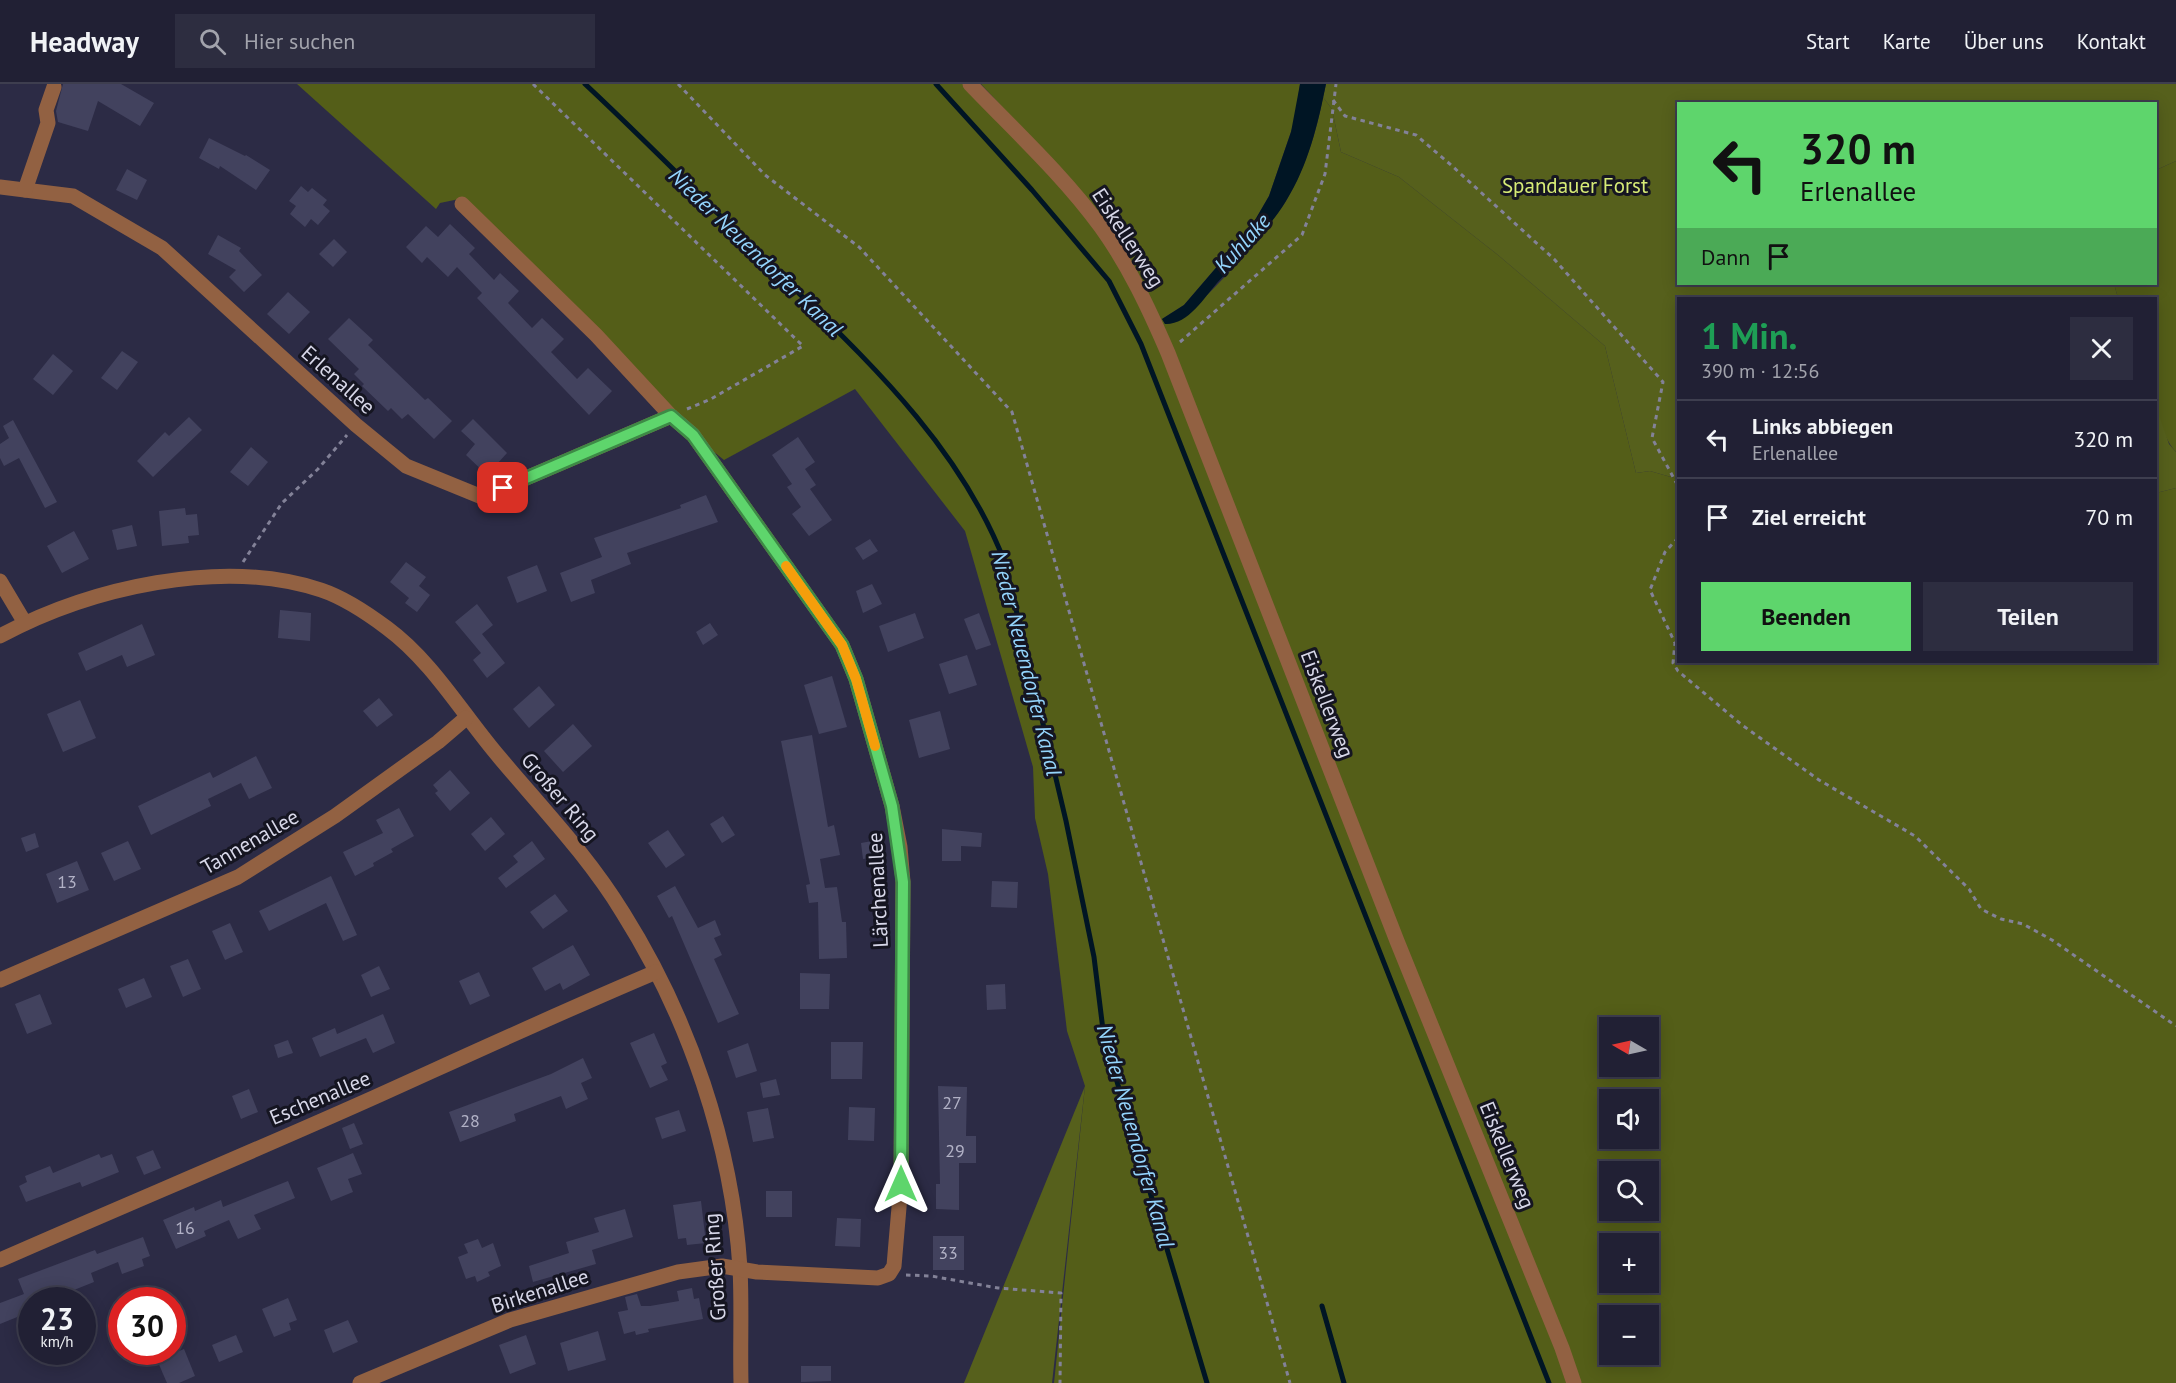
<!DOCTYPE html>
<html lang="de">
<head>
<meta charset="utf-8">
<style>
	:root { --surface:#212034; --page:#2d2d40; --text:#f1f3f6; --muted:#a2a3ac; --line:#3e3e4f; --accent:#5ed56c }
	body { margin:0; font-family:"PT Sans",sans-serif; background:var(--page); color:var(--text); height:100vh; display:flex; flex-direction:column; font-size:22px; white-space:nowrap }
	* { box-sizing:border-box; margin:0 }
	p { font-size:20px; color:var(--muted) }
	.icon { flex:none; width:33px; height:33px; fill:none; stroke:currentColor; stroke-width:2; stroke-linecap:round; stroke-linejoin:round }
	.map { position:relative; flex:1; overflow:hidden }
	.side { position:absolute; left:1677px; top:213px; width:480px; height:366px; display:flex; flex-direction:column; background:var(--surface); border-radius:0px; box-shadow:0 3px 15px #0003,0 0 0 2px var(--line) }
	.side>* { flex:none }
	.guide { position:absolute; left:1677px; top:18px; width:480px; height:183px; border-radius:0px; box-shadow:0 3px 15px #0003,0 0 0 2px var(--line); background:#5ed56c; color:#111; overflow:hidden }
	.needle { width:39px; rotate:279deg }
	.buttons { position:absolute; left:1599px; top:933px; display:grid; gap:12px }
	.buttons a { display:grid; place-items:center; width:60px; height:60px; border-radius:0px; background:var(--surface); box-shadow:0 3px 15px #0003,0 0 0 2px var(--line); font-size:30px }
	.speed { position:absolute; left:18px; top:1203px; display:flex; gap:12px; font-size:30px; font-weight:700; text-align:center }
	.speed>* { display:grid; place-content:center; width:78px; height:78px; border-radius:50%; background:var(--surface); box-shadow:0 3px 15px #0003,0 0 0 2px var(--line); line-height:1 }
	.speed small { font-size:15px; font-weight:400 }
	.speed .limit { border:9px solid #d22; background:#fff; color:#111 }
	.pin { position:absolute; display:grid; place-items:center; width:51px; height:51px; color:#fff; margin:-26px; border-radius:12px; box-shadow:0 3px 9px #0006 }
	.me { position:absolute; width:66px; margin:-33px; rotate:0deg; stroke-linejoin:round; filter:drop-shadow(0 0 4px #0008) }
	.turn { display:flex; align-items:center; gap:21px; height:126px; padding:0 24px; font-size:27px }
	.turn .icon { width:78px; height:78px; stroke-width:2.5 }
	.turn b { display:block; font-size:42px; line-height:51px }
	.then { display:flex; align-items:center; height:57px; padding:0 24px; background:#0003; gap:12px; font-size:22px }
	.round { display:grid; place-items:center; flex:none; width:63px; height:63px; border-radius:0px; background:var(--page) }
	.headline { display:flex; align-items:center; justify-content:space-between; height:102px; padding:0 24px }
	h1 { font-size:36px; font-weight:700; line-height:45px; color:#1e9e55 }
	.button { display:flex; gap:12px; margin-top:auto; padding:12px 24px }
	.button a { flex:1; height:69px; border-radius:0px; background:var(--accent); color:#111; font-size:24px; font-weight:700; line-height:69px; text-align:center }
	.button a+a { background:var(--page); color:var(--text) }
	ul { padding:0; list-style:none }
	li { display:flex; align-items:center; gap:18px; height:78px; padding:0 24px; border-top:2px solid var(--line) }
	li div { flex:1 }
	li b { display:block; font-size:22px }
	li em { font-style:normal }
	header { display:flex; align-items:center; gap:36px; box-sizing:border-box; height:84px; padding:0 30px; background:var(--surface); border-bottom:2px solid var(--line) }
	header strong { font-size:28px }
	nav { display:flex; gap:33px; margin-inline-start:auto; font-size:21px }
	.search { width:420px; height:54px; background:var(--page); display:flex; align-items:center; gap:15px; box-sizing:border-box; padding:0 21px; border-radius:0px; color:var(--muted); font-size:22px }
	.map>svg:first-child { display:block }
</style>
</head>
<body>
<header>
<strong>Headway</strong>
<div class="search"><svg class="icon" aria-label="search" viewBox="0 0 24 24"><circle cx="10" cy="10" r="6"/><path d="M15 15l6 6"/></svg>Hier suchen</div>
<nav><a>Start</a><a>Karte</a><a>Über uns</a><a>Kontakt</a></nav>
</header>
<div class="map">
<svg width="2176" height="1299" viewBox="0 0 2176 1299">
	<rect width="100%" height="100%" fill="#2c2b45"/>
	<g fill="#545e18" fill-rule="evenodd">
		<path d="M297 0H966L1073 115 1154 221 1120 155 1079 106 981 0H1300L1295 36 1269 112 1251 143 1184 221 1162 235 1165 240C1190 241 1271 141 1286 117 1304 87 1317 47 1323 13L1332 25 1341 68 1399 93 1498 171 1605 262 1636 389 1650 387 1678 395V578H2156V409L2176 404V1299H1054L1085 1002 1067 947 1048 790 1035 734 1033 683 965 447 855 305 724 376 693 351 464 114 440 119 436 125ZM1610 944H1648V982H1610ZM1610 1016H1648V1054H1610ZM1610 1088H1648V1126H1610ZM1610 1160H1648V1198H1610ZM1610 1232H1648V1270H1610Z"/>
		<path d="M2176 77V368C2145 333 2156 259 2156 214H2118L2114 200H2156V86Z"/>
	</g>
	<g fill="#56601c">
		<path d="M1326 0H2176V77L2156 86V20H1678V200H2114L2118 214H1678V395L1650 387 1636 389 1605 262 1498 171 1399 93 1341 68 1332 25 1323 13Z"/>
		<path d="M2156 322 2169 360 2176 368V404L2156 409Z"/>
		<path d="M1085 1002 1052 1299H964Z"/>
	</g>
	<path fill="#001524" d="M1300 0H1326C1318 40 1308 82 1286 117 1267 148 1241 172 1217 199 1204 214 1188 241 1165 240L1162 235 1184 221 1251 143 1269 112 1291 48Z"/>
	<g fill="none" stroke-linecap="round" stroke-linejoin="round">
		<g stroke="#001524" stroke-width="5">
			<path d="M585 0C647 58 707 119 767 178 859 269 958 356 1005 479L1066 737 1094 873 1104 954 1207 1299"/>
			<path d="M936 0 1032 106 1109 197 1141 260 1549 1299"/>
			<path d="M1322 1222 1344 1299"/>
		</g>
	</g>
	<g fill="#42425e">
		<path d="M63 0H121L154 19 140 42 98 17 88 47 58 38 56 27Z"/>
		<path d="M209 54 245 72 246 71 270 86 256 106 220 82 219 85 199 74Z"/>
		<path d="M127 85 147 96 137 116 116 106Z"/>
		<path d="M301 102 308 108 312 104 327 116 323 121 330 127 318 141 311 135 305 143 290 130 296 122 289 117Z"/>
		<path d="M450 140 475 164 469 170 494 196 500 189 519 207 508 219 532 244 542 234 564 255 551 268 577 295 588 284 612 307 589 331 477 214 482 209 457 183 448 193 427 173 422 179 406 163 426 142 438 153Z"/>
		<path d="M218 151 241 164 239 167 262 191 244 208 229 193 236 186 208 170Z"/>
		<path d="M334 155 347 168 333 183 319 170Z"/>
		<path d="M288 208 310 228 289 250 267 230Z"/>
		<path d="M349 234 373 256 368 261 425 316 428 314 452 337 434 355 408 330 402 335 391 324 388 327 362 302 364 300 354 290 359 285 328 255Z"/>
		<path d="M122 267 138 278 117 306 101 294Z"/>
		<path d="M53 270 73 287 53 311 33 295Z"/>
		<path d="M189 333 202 346 153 393 137 377 165 348 169 352Z"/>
		<path d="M473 335 507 369 487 391 466 371 475 360 461 347Z"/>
		<path d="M13 336 57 418 45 424 19 374 4 382 0 374V360L9 354 3 342Z"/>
		<path d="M798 353 815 378 805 385 816 401 810 405 832 436 809 452 792 430 801 423 787 403 792 400 772 371Z"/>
		<path d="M251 363 268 378 248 402 230 388Z"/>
		<path d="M706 411 718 438 627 469 631 480 591 496 595 509 571 518 560 489 602 473 594 454 681 424 680 421Z"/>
		<path d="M185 424 186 431 197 430 199 451 188 452 189 459 162 462 159 427Z"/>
		<path d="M132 441 137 462 117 466 112 446Z"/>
		<path d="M74 447 89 475 62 489 47 462Z"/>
		<path d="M870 455 878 467 863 476 855 464Z"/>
		<path d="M406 478 426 493 419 502 430 511 417 528 405 519 409 514 390 498Z"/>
		<path d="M537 481 547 507 517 519 507 493Z"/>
		<path d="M872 500 882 520 863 529 856 507Z"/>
		<path d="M477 520 493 541 482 550 505 579 487 594 473 576 481 569 455 538Z"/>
		<path d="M280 526 311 529 310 557 278 554Z"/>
		<path d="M915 529 924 554 888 568 879 542Z"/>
		<path d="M979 529 991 561 976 566 964 535Z"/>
		<path d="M710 539 718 551 703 561 696 548Z"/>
		<path d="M142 540 155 571 127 583 122 571 86 587 78 569Z"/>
		<path d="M967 571 977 601 949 610 939 580Z"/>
		<path d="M832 592 847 643 819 650 804 601Z"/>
		<path d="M539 602 555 621 529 644 513 625Z"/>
		<path d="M379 614 393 631 377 643 363 627Z"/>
		<path d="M80 616 96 654 63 668 47 630Z"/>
		<path d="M940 627 950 665 919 674 909 636Z"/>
		<path d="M573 640 592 662 563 688 544 667Z"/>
		<path d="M812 651 828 743 834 741 840 771 820 775 825 804 837 803 842 838H846L847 874 819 875 818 818 809 819 806 801 810 800 781 657Z"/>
		<path d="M256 672 272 704 249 715 241 699 208 715 211 722 151 751 138 722 210 688 213 694Z"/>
		<path d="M450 686 470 709 450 727 435 709 438 707 433 701Z"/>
		<path d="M399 724 414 752 391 765 393 768 373 779 374 782 355 792 343 768 383 749 376 736Z"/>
		<path d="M723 732 735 751 722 759 710 740Z"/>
		<path d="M491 733 505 750 485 767 471 750Z"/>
		<path d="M942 745 982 749 981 763 961 762V777H942Z"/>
		<path d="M668 746 685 771 666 784 648 759Z"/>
		<path d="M35 749 39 763 26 768 21 754Z"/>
		<path d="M878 756 881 772 863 775 861 759Z"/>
		<path d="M128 757 141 785 114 797 101 769Z"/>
		<path d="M532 757 545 775 506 804 498 794 518 778 513 772Z"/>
		<path d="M77 777 89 806 57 819 46 790Z"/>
		<path d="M331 792 357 851 343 857 326 819 269 847 259 827Z"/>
		<path d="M992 797 1018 798 1017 824 991 823Z"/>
		<path d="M675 802 698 844 715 836 721 851 714 854 722 871 714 875 739 930 718 939 672 832 669 834 657 812Z"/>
		<path d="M555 810 568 827 543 845 530 828Z"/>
		<path d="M230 839 243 868 225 876 212 847Z"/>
		<path d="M573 861 590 891 563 906 560 899 545 907 532 884Z"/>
		<path d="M188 875 201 905 183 913 170 882Z"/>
		<path d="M379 882 390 905 371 913 361 891Z"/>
		<path d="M479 888 490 912 470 921 459 897Z"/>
		<path d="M800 889 830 890 829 925H800Z"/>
		<path d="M144 894 152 913 126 924 118 905Z"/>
		<path d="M1005 900 1006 925 987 926 986 901Z"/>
		<path d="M40 910 52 940 27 950 15 920Z"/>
		<path d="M383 930 395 959 373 969 366 954 320 973 312 954 335 944 337 950Z"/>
		<path d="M654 949 667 979 661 982 668 996 650 1004 630 959Z"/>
		<path d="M288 956 293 969 278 974 274 961Z"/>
		<path d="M831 958H863L862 995H831Z"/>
		<path d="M748 959 757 987 736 994 727 967Z"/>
		<path d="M583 974 592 994 581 999 588 1015 566 1025 561 1012 514 1030 516 1037 460 1058 449 1028 551 990Z"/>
		<path d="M776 995 780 1011 763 1014 760 999Z"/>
		<path d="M938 1002 967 1003 966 1052H976V1079H959V1126L936 1125V1100H940Z"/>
		<path d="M249 1005 258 1028 241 1035 232 1012Z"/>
		<path d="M849 1023 875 1024 874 1057 848 1056Z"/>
		<path d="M768 1024 774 1054 753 1058 747 1028Z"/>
		<path d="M679 1026 686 1047 662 1055 655 1034Z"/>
		<path d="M354 1039 363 1060 350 1065 342 1044Z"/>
		<path d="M153 1066 161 1084 144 1091 136 1073Z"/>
		<path d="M353 1069 362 1090 348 1095 353 1108 331 1117 317 1084Z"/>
		<path d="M99 1070 101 1074 112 1070 119 1088 82 1103 80 1098 26 1118 19 1102 27 1098 25 1092 50 1082 53 1089Z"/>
		<path d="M288 1097 295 1114 254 1131 261 1145 238 1155 229 1136 204 1147 206 1152 176 1165 163 1136 194 1123 195 1127 221 1116 223 1123Z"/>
		<rect x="766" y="1107" width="26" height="26"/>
		<path d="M701 1117 706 1159 687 1161 686 1154 678 1155 673 1121Z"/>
		<path d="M625 1125 633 1153 592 1166 596 1180 533 1198 529 1182 569 1169 566 1158 599 1148 594 1134Z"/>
		<path d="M837 1134 861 1135 860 1163 835 1162Z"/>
		<rect x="933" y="1152" width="31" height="34"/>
		<path d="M143 1153 150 1172 142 1175 144 1182 122 1190 118 1178 91 1189 94 1198 74 1206 78 1216H32V1227L0 1240V1219L24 1210 18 1195 95 1166 97 1170Z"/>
		<path d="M478 1155 482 1164 493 1159 501 1182 488 1188 490 1192 477 1198 475 1192 466 1195 458 1173 468 1169 464 1160Z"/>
		<path d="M692 1204 694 1215 699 1214 703 1235 648 1245 649 1248 636 1251 635 1247 624 1250 618 1228 628 1226 625 1213 637 1210 641 1222H650L679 1217 677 1207Z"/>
		<path d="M288 1214 297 1236 289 1239 291 1246 274 1253 262 1225Z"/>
		<path d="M348 1236 358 1258 333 1269 324 1246Z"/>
		<path d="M598 1247 606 1276 568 1287 560 1259Z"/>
		<path d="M236 1251 243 1268 219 1278 212 1261Z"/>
		<path d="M526 1251 536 1280 510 1290 499 1261Z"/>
		<path d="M184 1265 195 1292 179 1299H167L157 1276Z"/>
		<path d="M801 1282H831V1297L801 1298Z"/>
	</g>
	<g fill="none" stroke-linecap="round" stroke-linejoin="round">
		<g stroke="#838298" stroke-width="3" stroke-dasharray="4.5 4.5" stroke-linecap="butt">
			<path d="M533 0 803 262 711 315 687 325"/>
			<path d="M678 0 765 91 859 163 1012 328 1290 1299"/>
			<path d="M1333 16 1345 32 1416 51 1451 81 1554 175 1663 298 1652 354 1678 402"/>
			<path d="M1180 258 1302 151 1325 90 1336 0"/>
			<path d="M1678 454 1665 468 1650 506 1675 559 1673 579 1678 587 1742 641 1819 696 1915 752 1969 805 1981 825 2001 835 2023 840 2052 856 2176 942"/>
			<path d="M243 478 282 419 318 385 347 351"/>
			<path d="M906 1191 931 1192 998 1204 1061 1209 1060 1299"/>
		</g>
		<g stroke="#926142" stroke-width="15">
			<path d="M970 0C1014 46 1063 91 1101 143 1129 182 1149 225 1168 269L1397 857 1562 1264 1574 1299"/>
			<path d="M0 103 73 112 162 164 356 341 406 382 482 413 671 332"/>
			<path d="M25 106 48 39 46 26 54 3"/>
			<path d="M0 497 25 539"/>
			<path d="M0 552C89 504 222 473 321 506 345 514 367 529 387 544 433 578 463 631 500 674 542 724 589 773 623 829 689 934 732 1060 740 1184 742 1222 740 1261 741 1299"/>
			<path d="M0 896 238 793 335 732 438 658 466 634"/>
			<path d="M0 1176C125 1121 250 1069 375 1013 468 971 561 928 656 888"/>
			<path d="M360 1299 510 1236 678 1188 722 1182 757 1188 878 1194 889 1190 894 1182 901 1100 903 798 900 763 892 722 856 595 842 561 693 351 671 332 596 251 462 120"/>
		</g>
	</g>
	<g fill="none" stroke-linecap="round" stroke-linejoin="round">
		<g stroke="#3d8a46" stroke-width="15">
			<path id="route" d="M503 404 671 332 693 351 842 561 856 595 892 722 903 798 901 1100"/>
		</g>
		<use href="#route" stroke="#5ed56c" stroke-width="10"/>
		<path stroke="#f59e0b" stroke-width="10" d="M786 482 842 561 856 595 875 662"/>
	</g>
	<g text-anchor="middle" stroke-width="6" stroke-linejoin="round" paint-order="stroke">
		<g font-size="18" fill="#b2b2c6">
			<text x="67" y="804">13</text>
			<text x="952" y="1025">27</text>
			<text x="470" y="1043">28</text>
			<text x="955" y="1073">29</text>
			<text x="185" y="1150">16</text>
			<text x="948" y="1175">33</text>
		</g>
		<g font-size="21" fill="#d7eb76" stroke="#151521">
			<text x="1575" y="109">Spandauer Forst</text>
		</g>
		<g font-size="21" fill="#d7d7e8" stroke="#151521">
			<text transform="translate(1128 154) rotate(57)" y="7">Eiskellerweg</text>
			<text transform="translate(338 296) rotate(42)" y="7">Erlenallee</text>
			<text transform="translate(1327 620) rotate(69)" y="7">Eiskellerweg</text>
			<text transform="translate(560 713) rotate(50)" y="7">Großer Ring</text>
			<text transform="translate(250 758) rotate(-30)" y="7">Tannenallee</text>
			<text transform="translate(878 806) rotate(-93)" y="7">Lärchenallee</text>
			<text transform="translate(320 1014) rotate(-23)" y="7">Eschenallee</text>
			<text transform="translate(1507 1071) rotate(68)" y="7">Eiskellerweg</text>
			<text transform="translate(715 1183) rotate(-94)" y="7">Großer Ring</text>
			<text transform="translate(540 1207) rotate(-18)" y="7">Birkenallee</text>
		</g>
		<g font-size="22" font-style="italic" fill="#94d4fc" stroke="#151521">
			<text transform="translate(1242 159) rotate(-48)" y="8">Kuhlake</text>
			<text transform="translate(756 168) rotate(44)" y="8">Nieder Neuendorfer Kanal</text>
			<text transform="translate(1027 579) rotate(76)" y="8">Nieder Neuendorfer Kanal</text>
			<text transform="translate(1136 1052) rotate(74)" y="8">Nieder Neuendorfer Kanal</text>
		</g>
	</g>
</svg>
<div class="buttons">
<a><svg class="needle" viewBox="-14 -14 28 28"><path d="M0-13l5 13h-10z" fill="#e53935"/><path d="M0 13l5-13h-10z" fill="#a2a3ac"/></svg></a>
<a><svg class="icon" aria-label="sound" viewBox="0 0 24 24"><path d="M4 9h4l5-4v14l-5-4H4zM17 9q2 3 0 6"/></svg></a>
<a><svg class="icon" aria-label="search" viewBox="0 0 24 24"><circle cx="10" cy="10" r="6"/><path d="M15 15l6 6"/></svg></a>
<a>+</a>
<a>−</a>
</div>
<div class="speed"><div>23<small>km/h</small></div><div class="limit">30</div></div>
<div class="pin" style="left:503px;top:404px;background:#d93025"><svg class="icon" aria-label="arrive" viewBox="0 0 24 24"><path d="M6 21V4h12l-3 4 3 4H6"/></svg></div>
<svg class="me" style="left:901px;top:1100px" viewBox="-20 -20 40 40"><path d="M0-17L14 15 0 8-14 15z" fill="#5ed56c" stroke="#fff" stroke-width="4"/></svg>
<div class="guide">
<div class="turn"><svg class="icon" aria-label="left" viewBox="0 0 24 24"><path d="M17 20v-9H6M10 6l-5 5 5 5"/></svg><div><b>320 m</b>Erlenallee</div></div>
<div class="then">Dann<svg class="icon" aria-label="arrive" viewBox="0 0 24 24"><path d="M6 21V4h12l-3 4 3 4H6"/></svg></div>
</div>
<section class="side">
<div class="headline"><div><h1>1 Min.</h1><p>390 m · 12:56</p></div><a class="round"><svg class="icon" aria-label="close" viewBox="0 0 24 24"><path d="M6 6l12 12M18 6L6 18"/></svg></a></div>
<ul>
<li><svg class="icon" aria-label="left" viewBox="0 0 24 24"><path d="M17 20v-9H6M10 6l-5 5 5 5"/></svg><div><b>Links abbiegen</b><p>Erlenallee</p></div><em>320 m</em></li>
<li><svg class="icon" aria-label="arrive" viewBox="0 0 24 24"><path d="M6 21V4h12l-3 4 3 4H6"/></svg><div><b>Ziel erreicht</b></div><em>70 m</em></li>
</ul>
<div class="button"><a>Beenden</a><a>Teilen</a></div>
</section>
</div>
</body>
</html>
